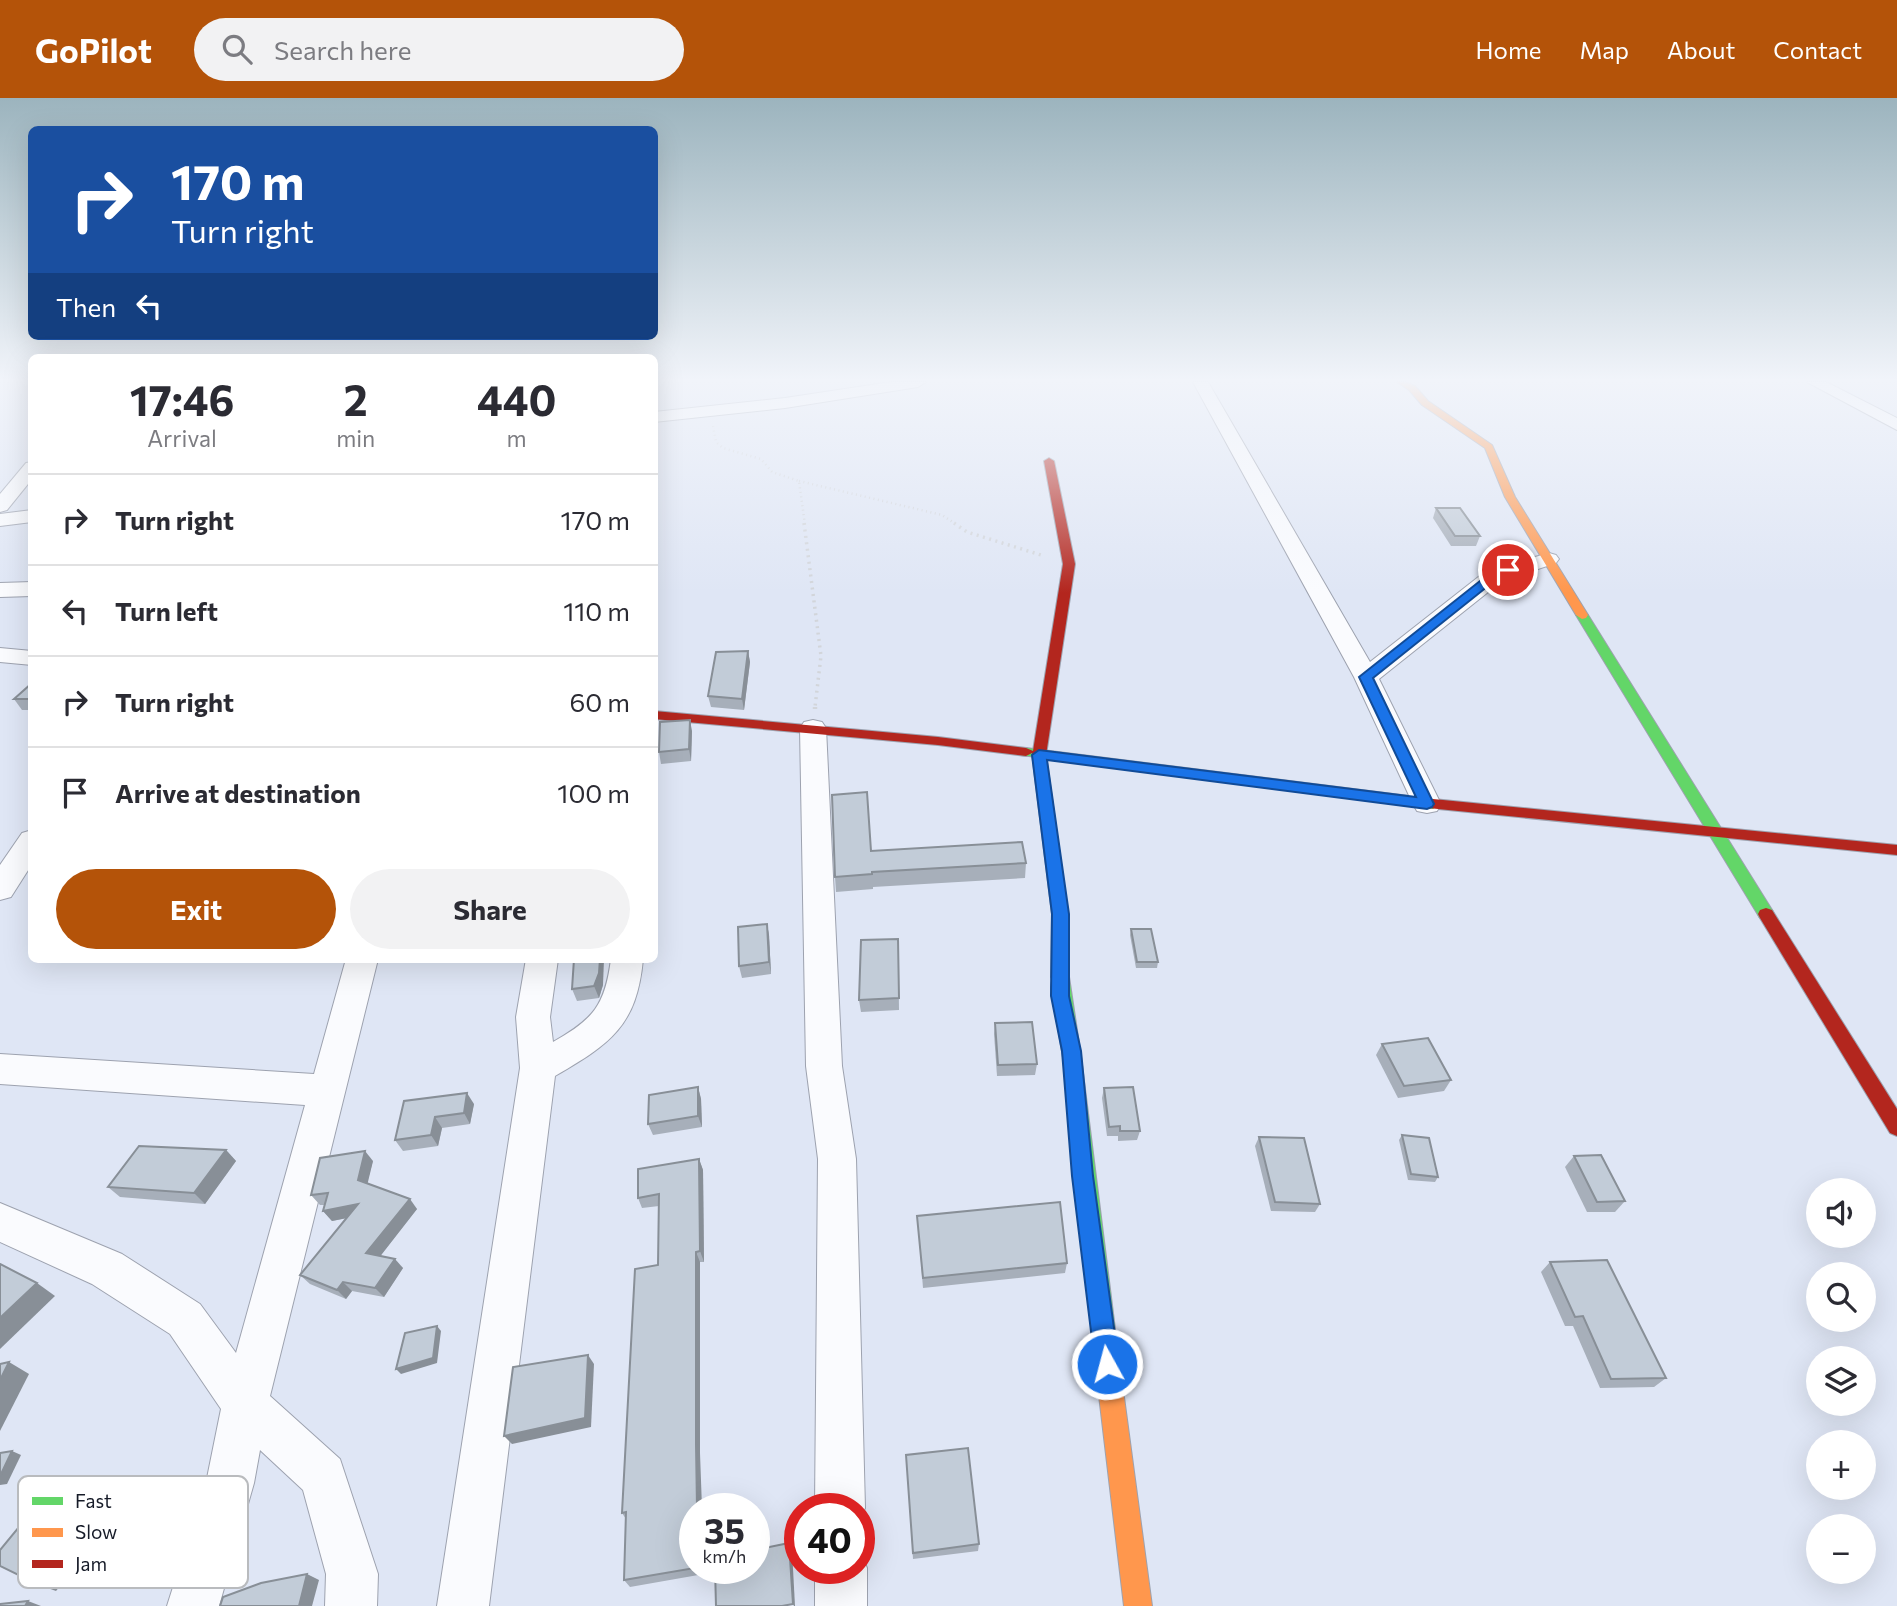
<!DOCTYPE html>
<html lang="en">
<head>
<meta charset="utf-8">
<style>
	:root { --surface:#fff; --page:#f2f2f3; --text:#2b2b33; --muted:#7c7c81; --line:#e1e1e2; --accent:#b45309 }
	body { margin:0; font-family:Commissioner,sans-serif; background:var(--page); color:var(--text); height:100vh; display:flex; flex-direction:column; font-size:26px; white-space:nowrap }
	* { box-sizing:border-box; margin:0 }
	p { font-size:23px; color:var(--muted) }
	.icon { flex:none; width:38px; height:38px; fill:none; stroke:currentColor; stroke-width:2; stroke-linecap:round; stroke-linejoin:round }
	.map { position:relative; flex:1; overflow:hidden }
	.panel { position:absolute; left:28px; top:256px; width:630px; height:609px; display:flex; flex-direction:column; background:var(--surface); border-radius:10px; box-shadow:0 7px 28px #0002 }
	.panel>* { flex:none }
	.hud { position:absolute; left:28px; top:28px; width:630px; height:214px; border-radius:10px; box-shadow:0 7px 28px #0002; background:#1a4fa0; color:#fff; overflow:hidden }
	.controls { position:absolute; left:1806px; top:1080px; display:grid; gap:14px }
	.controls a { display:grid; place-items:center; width:70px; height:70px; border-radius:50%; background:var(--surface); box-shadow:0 7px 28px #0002; font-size:35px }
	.speed { position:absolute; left:679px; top:1395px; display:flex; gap:14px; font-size:35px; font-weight:700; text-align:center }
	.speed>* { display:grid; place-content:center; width:91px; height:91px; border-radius:50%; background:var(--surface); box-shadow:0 7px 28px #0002; line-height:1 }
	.speed small { font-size:18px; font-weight:400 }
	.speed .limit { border:10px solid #d22; background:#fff; color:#111 }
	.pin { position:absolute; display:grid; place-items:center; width:60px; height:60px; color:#fff; margin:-30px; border:4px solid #fff; border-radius:50%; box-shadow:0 2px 7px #0007 }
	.me { position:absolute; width:77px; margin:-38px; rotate:353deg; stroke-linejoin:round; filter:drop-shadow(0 0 5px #0008) }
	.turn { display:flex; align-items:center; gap:24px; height:147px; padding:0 28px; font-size:32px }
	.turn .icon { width:91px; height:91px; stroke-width:2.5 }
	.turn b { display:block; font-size:49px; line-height:60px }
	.then { display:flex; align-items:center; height:66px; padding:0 28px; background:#0003; gap:14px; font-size:26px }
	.eta { display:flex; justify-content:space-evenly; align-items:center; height:119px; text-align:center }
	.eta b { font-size:42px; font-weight:700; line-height:49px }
	.cta { display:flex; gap:14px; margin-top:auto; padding:14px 28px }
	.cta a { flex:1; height:80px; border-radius:42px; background:var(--accent); color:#fff; font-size:28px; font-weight:700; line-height:80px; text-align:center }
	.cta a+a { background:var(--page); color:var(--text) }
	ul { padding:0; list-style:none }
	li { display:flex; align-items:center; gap:21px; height:91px; padding:0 28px; border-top:2px solid var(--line) }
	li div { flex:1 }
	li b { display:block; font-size:26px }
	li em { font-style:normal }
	header { display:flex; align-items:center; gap:42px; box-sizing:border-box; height:98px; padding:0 35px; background:var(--accent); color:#fff }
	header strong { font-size:33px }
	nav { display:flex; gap:38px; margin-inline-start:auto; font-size:24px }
	.search { width:490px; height:63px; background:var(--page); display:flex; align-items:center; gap:18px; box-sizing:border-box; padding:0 24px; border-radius:38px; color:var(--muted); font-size:26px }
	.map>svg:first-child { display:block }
</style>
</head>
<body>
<header>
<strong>GoPilot</strong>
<div class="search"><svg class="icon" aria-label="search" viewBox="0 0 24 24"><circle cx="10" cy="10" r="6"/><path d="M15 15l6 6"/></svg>Search here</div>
<nav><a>Home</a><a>Map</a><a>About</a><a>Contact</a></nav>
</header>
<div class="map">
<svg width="1897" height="1508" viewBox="0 0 1897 1508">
	<rect width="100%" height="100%" fill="#dfe6f5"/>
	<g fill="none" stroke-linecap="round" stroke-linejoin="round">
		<g stroke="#9da2af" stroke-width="2">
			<g id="street">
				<path d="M891 284H926L918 289 785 310 654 324V314L785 300Z"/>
				<path d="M1193 284H1208L1370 564 1486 473 1549 455 1556 457 1559 461 1556 465 1502 483 1379 581 1441 706 1437 713 1427 715 1417 713 1413 706 1354 579Z"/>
				<path d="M1807 284H1826L1897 320V332Z"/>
				<path d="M32 364V381L7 412 0 414V396L26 365Z"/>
				<path d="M32 412V424L0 428V416Z"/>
				<path d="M32 484V498L0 499V485Z"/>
				<path d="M0 550 32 553V567L0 564Z"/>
				<path d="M813 622 822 624 826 630 842 968 856 1061 865 1410 859 1423V1410H815L818 1061 806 968 800 630 804 624Z"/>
				<path d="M32 732V766L11 799 0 802V767L22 735Z"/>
				<path d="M346 861H378L270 1298 340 1361 378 1476 377 1508H325L326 1476 303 1392 260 1352 254 1385 219 1508H167L206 1385 221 1311 170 1236 92 1186 0 1144V1105L122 1156 200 1206 236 1255 305 1007 0 986V956L314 976Z"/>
				<path d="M526 861H558L550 919 553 944C594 921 605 907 611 861H643C637 928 610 946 555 978L489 1508H437L520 970 516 919Z"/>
				<path d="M859 1452 867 1470V1508H815V1470H859Z"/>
			</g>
		</g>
		<g stroke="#9da2af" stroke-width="2">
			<g id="fast">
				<path d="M1582 513 1588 517 1772 812 1774 816 1772 820H1760L1576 517Z"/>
				<path d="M1026 650 1433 701 1440 706 1433 711 1021 657 1019 654 1021 651Z"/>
				<path d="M1060 872 1066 874 1069 879 1081 959 1117 1247 1113 1255 1105 1259 1097 1255 1093 1247 1063 959 1051 889 1054 874Z"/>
			</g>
		</g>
		<g stroke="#9da2af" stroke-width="2">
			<g id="slow">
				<path d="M1397 284H1406L1415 288 1428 303 1492 347 1515 399 1588 517 1586 520 1582 521 1576 517 1505 399 1485 350 1422 307 1409 292Z"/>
				<path d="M1105 1235 1113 1239 1117 1247 1152 1508H1124L1093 1247 1097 1239Z"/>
			</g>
		</g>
		<g stroke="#9da2af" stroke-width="2">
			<g id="jam">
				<path d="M1049 360 1054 363 1075 466 1046 657 1068 816 1069 879 1066 884 1060 886 1054 884 1051 879 1052 816 1032 655 1026 658 938 647 654 621V613L938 639 1026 650 1033 653 1063 466 1044 363Z"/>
				<path d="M1433 701 1897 747V757L1428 710 1426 706Z"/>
				<path d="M1766 810 1772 812 1897 1011V1038L1890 1035 1760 820 1758 816 1760 812Z"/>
			</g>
		</g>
		<g stroke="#d2d5da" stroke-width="2.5" stroke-dasharray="1 3.5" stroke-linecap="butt">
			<path d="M713 328 716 344 723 350 761 361 772 374 799 383 805 427"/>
			<path d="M799 383 942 417 957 427"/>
		</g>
		<g stroke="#d2d5da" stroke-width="3.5" stroke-dasharray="2 4.5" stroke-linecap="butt">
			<path d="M804 425 821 558 815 609"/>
			<path d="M954 425 967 434 1041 457"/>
		</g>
		<path stroke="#d2d5da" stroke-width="4.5" stroke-dasharray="2 5" stroke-linecap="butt" d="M815 611V607"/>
		<use href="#street" fill="#fafbfe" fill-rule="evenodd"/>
		<use href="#fast" fill="#63d668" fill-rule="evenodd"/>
		<use href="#slow" fill="#ff974d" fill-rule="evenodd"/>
		<use href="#jam" fill="#b3261e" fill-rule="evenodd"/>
	</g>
	<g fill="#a7afba">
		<path d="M1436 410 1480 438 1476 448H1451L1433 420Z"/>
		<path d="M748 553 750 564 744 612 711 609 708 598Z"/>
		<path d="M32 585V612H22L14 601Z"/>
		<path d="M692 633 691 663 661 666 659 654Z"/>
		<path d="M871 753 1026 765 1025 780 873 789V791L836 794 835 779Z"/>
		<path d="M767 826 769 837 771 876 742 880 739 868Z"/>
		<path d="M1131 831 1158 864 1157 870H1136L1130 837Z"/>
		<path d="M898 841 899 912 861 914 859 902Z"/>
		<path d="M603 887 599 900 577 903 572 891Z"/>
		<path d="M995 925 1037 966 1035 977 997 978 994 936Z"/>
		<path d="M1382 946 1451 982 1444 993 1398 1000 1376 957Z"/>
		<path d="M698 989 701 1001 702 1029 653 1037 648 1026Z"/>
		<path d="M1104 990 1140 1033 1137 1042 1118 1043V1038H1107L1102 1000Z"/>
		<path d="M404 1003 474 1006 470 1026 442 1030 438 1048 403 1053 395 1042Z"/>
		<path d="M1402 1037 1438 1079 1435 1084 1408 1082 1399 1042Z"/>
		<path d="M1259 1039 1320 1106 1315 1114 1271 1113 1255 1048Z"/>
		<path d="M226 1052 236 1063 205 1106 120 1099 108 1089Z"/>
		<path d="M1574 1058 1625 1103 1615 1114H1587L1565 1069Z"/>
		<path d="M699 1061 703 1072 704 1164H700V1355L695 1470H703L704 1476 630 1489 624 1482 626 1421 622 1415 658 1167 659 1108 642 1110 638 1100Z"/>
		<path d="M373 1063 367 1085 417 1111 380 1158 403 1170 384 1199 352 1193 346 1201 310 1186 300 1177 347 1120 332 1123 323 1113 325 1107H320L311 1097Z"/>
		<path d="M918 1128 1067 1165 1065 1175 923 1190Z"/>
		<path d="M1550 1164 1666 1280 1654 1289 1600 1290 1573 1228H1565L1541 1174Z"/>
		<path d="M906 1357 979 1446 978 1453 913 1461Z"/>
	</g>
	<g fill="#888f97">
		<path d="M748 553 750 564 744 612 742 601Z"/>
		<path d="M690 622 692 633 691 663 689 651Z"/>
		<path d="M767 826 769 837 771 876 769 864Z"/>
		<path d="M600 861H604L603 887 599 900 594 888Z"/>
		<path d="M698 989 701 1001 702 1029 698 1018Z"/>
		<path d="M467 995 474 1006 470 1026 464 1015Z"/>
		<path d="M435 1019 442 1030 438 1048 431 1037Z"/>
		<path d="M226 1052 236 1063 205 1106 194 1095Z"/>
		<path d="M365 1053 373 1063 366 1092 358 1082Z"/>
		<path d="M699 1061 703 1072 704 1164 700 1153Z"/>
		<path d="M410 1101 417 1111 375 1165 366 1155Z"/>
		<path d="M358 1106 367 1116 332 1123 323 1113Z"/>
		<path d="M696 1154 700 1164V1355L702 1410H697L696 1346Z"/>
		<path d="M395 1161 403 1170 384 1199 375 1190Z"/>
		<path d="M343 1184 352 1193 346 1201 337 1192Z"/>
		<path d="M37 1185 55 1198 0 1251V1220Z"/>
		<path d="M437 1228 441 1233 437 1265 401 1276 396 1271Z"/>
		<path d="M588 1257 594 1266 591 1329 512 1346 504 1338Z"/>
		<path d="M9 1264 29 1276 0 1333V1282Z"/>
		<path d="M12 1353 21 1357 7 1386 0 1387V1378Z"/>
		<path d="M52 1389 116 1423 56 1493 39 1487Z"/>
		<path d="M789 1445 792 1452 795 1508H794L793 1506Z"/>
		<path d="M307 1476 319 1482 312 1508H299Z"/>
		<path d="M28 1503 41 1508H25Z"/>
	</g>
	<g fill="#c2ccd8" stroke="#888f97" stroke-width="2">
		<path d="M1436 410H1460L1480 438H1455Z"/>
		<path d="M748 553 742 601 708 598 716 554Z"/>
		<path d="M32 585V601H14Z"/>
		<path d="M690 622 689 651 659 654 660 624Z"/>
		<path d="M867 694 871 753 1022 744 1026 765 872 774V776L835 779 832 697Z"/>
		<path d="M767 826 769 864 739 868 738 829Z"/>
		<path d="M1131 831H1151L1158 864H1137Z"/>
		<path d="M898 841 899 900 859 902 861 842Z"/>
		<path d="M574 861H600L599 875 594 888 572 891Z"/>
		<path d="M1032 924 1037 966 998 967 995 925Z"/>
		<path d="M1428 940 1451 982 1404 988 1382 946Z"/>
		<path d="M698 989V1018L648 1026 649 997Z"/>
		<path d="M1133 989 1140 1033H1120V1028L1109 1029 1104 990Z"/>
		<path d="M467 995 464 1015 435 1019 431 1037 395 1042 404 1003Z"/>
		<path d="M1402 1037 1429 1040 1438 1079 1411 1076Z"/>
		<path d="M1259 1039 1304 1040 1320 1106 1275 1104Z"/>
		<path d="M139 1048 226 1052 194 1095 108 1089Z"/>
		<path d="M365 1053 358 1082 410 1101 366 1155 395 1161 375 1190 343 1184 337 1192 300 1177 358 1106 323 1113 328 1095 311 1097 320 1060Z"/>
		<path d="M1601 1057 1625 1103 1597 1104 1574 1058Z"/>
		<path d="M699 1061 700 1153 696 1154V1346L697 1410H695V1470L624 1482 626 1414 622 1415 635 1171 658 1167 659 1096 638 1100V1071Z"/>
		<path d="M1060 1104 1067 1165 923 1180 917 1118Z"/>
		<path d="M1607 1162 1666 1280 1611 1281 1583 1218 1575 1219 1550 1164Z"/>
		<path d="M0 1166 37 1185 0 1220Z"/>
		<path d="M437 1228 433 1260 396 1271 405 1235Z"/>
		<path d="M588 1257 585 1320 504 1338 513 1269Z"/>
		<path d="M9 1264 0 1282V1266Z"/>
		<path d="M968 1350 979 1446 913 1455 906 1357Z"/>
		<path d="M12 1353 0 1378V1355Z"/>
		<path d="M52 1389 100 1415 39 1487 0 1468V1452Z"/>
		<path d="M789 1445 793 1506 782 1508H716L715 1470H754V1452Z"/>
		<path d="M307 1476 299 1508H220L223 1499 261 1485Z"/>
		<path d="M28 1503 25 1508H0V1506Z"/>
	</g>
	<linearGradient id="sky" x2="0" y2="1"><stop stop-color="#9cb4be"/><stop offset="0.57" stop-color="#f1f4fa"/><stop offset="1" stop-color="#f1f4fa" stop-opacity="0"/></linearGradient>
	<rect width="1897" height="495" fill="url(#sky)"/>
	<path fill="#1a73e8" stroke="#114b97" stroke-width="2" d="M1504 469 1514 472 1498 480 1373 580 1434 706 1432 709 1427 711 1047 662 1069 816V898L1081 953 1093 1078 1119 1266 1115 1274 1107 1278 1098 1274 1095 1266 1072 1078 1062 953 1051 898 1052 816 1032 657 1039 652 1416 699 1359 579 1490 475Z"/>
	<rect x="18" y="1378" width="230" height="112" rx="10" fill="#fff" stroke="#b9bbbe" stroke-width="2"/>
	<rect x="32" y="1399" width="31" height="8" fill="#63d668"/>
	<rect x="32" y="1430" width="31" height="9" fill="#ff974d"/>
	<rect x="32" y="1462" width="31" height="8" fill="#b3261e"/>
	<g font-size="19" fill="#161b28">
		<text x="75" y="1410">Fast</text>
		<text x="75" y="1441">Slow</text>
		<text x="75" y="1473">Jam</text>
	</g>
</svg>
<div class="controls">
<a><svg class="icon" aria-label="sound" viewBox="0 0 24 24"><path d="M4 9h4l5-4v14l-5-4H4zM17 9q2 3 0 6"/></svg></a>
<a><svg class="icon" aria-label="search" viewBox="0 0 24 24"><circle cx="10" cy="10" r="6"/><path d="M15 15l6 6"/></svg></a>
<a><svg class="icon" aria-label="layers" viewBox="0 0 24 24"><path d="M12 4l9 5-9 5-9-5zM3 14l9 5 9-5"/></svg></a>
<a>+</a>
<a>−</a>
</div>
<div class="speed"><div>35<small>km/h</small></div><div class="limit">40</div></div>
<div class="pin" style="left:1508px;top:472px;background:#d93025"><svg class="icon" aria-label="arrive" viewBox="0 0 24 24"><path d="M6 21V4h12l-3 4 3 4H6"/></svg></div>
<svg class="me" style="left:1107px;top:1266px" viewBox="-20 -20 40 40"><circle r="17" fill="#1a73e8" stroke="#fff" stroke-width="3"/><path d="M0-11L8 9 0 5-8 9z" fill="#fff"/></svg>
<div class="hud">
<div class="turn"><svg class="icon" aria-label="right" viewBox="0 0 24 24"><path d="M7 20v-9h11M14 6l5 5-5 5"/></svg><div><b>170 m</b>Turn right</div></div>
<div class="then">Then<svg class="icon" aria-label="left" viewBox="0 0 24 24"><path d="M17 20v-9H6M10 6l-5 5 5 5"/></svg></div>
</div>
<section class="panel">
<div class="eta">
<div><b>17:46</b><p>Arrival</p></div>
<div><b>2</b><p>min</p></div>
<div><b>440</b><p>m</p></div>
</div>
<ul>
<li><svg class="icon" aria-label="right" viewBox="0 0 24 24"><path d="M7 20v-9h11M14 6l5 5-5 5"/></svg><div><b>Turn right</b></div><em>170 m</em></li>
<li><svg class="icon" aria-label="left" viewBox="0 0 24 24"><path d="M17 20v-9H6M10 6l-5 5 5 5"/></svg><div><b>Turn left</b></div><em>110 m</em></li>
<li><svg class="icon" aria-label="right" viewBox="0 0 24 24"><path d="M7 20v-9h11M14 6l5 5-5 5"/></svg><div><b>Turn right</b></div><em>60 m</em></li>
<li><svg class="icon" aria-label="arrive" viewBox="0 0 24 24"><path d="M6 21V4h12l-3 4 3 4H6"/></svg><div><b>Arrive at destination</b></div><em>100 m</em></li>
</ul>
<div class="cta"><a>Exit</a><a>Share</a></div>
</section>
</div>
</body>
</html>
